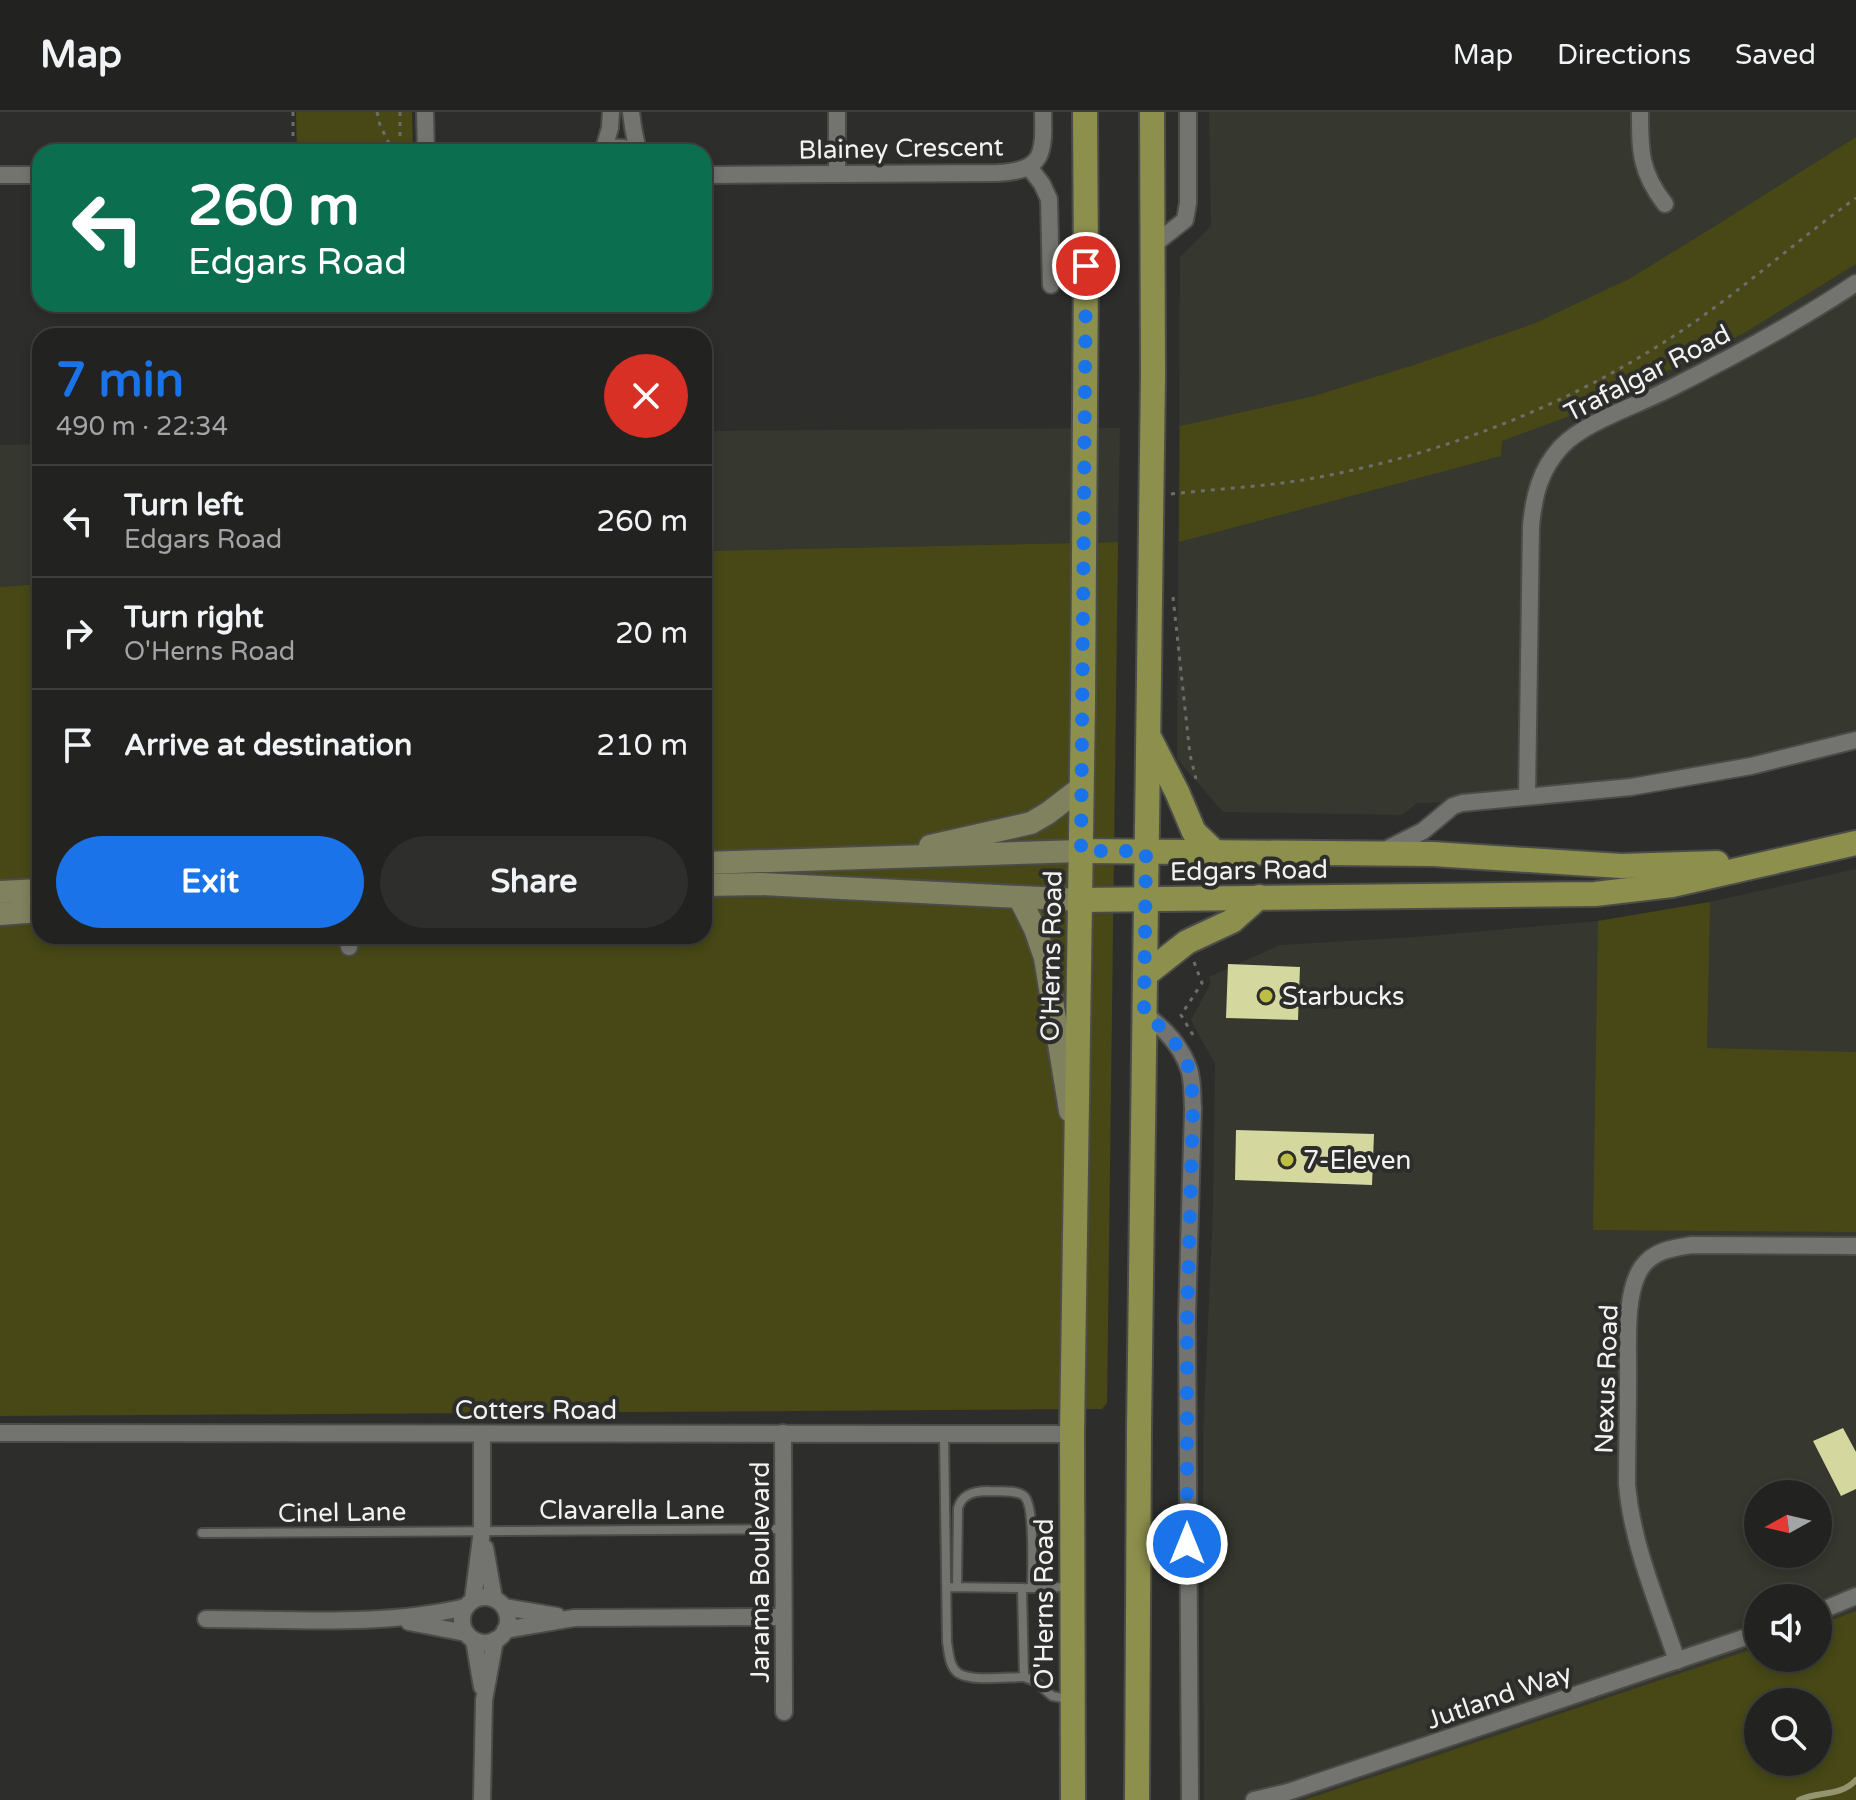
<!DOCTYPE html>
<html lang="en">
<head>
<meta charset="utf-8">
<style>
	:root { --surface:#222220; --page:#2e2f2d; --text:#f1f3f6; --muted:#a2a4a5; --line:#3f3f3e; --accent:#1a73e8 }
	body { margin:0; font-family:"Varela Round",sans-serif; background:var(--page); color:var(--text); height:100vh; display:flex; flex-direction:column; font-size:30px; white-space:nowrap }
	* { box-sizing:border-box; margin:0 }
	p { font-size:26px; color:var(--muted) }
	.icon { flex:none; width:44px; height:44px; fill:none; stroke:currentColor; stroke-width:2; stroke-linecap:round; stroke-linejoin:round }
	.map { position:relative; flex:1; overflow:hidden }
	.side { position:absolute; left:32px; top:216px; width:680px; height:616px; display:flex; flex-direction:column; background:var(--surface); border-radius:24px; box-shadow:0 4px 12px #0003,0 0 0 2px var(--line) }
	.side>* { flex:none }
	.guide { position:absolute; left:32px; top:32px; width:680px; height:168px; border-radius:24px; box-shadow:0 4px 12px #0003,0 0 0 2px var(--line); background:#0b6e4f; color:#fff; overflow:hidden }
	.needle { width:52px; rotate:262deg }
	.buttons { position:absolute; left:1744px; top:1368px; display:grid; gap:16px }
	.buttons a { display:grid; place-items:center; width:88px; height:88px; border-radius:50%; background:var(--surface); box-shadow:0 4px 12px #0003,0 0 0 2px var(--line); font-size:40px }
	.pin { position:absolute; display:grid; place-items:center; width:68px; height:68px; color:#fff; margin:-34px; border:4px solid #fff; border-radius:50%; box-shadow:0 2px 8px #0007 }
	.me { position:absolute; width:88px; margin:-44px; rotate:0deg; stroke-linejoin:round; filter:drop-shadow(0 0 6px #0008) }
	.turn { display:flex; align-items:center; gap:28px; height:168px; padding:0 24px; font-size:36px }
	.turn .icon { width:104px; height:104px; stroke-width:2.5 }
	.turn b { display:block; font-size:56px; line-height:68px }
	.round { display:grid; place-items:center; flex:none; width:84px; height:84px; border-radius:42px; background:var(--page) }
	.head { display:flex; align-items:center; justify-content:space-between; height:136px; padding:0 24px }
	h1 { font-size:48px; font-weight:800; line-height:60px; color:var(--accent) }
	.primary-button { display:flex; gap:16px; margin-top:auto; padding:16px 24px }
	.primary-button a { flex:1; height:92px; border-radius:48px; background:var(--accent); color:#fff; font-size:32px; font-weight:800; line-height:92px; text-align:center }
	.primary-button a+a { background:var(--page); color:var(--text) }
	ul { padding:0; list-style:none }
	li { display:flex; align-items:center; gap:24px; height:112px; padding:0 24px; border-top:2px solid var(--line) }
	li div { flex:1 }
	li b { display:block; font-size:30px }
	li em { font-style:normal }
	header { display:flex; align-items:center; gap:48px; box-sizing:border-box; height:112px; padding:0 40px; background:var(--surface); border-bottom:2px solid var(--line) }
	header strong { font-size:38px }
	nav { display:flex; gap:44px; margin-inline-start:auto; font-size:28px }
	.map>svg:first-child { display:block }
</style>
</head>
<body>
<header>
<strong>Map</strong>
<nav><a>Map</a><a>Directions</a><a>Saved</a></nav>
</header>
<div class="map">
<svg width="1856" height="1688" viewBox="0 0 1856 1688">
	<rect width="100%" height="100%" fill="#2d2e2b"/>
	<g fill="#36372e" fill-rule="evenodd">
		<path d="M1209 0H1856V637L1817 649 1629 685 1417 691 1402 703 1223 700 1177 647 1180 145 1211 114Z"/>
		<path d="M1120 316 1118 430 704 439V319Z"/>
		<path d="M40 332V472L0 475V333Z"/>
		<path d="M1856 757V1499L1818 1513V1486H1758V1535L1304 1688H1204L1203 1325 1213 1096 1215 952 1191 908 1211 871 1209 865 1280 833 1416 825 1598 809 1710 790ZM1758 1382H1818V1442H1758Z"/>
	</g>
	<g fill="#474816" fill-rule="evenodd">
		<path d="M296 0H412L413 40H297Z"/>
		<path d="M1856 25V152L1744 221 1599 293 1502 329 1501 344 1179 430 1180 314 1314 284 1417 252 1533 212 1629 167 1720 111Z"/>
		<path d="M1118 430 1107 1291 1102 1297 0 1304V475L40 472V824H704V439Z"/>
		<path d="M1710 790 1707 936 1856 940V1120L1593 1118 1598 809Z"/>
		<path d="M1856 1499V1688H1304L1758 1535V1546H1818V1513ZM1818 1590V1650H1758V1590Z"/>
	</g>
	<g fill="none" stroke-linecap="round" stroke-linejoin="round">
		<path stroke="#94956e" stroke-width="6" d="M1799 1688C1818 1679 1841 1685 1856 1668"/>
	</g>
	<g fill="#d5d89e">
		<path d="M1228 852 1300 855 1298 908 1226 906Z"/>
		<path d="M1236 1018 1374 1022 1372 1073 1235 1068Z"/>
		<path d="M1843 1316 1856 1340V1377L1841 1384 1813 1329Z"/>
	</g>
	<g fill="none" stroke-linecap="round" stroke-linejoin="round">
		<g stroke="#4b4b48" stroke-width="12">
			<g id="service">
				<path d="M944 1322 947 1530C949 1541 949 1554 958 1561 971 1570 1008 1565 1024 1565L1022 1476 947 1475"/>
				<path d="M202 1421 783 1417"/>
				<path d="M957 1475 958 1396C962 1382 974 1379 988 1379 998 1380 1016 1377 1024 1384 1035 1393 1032 1459 1032 1476"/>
				<path d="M1027 1476 1070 1475"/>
				<path d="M1024 1565 1035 1569 1052 1584 1068 1587"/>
			</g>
		</g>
		<g stroke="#4b4b48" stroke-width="20">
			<g id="minor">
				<path d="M425 0 426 40"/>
				<path d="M631 0 633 15 638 40"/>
				<path d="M837 0V61"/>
				<path d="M1640 0C1640 39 1640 60 1665 92"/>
				<path d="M603 40 610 16 611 0"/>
				<path d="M605 40C615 34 625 35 635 40"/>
				<path d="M1029 55 1042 72 1049 87 1051 173"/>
				<path d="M0 63H40"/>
				<path d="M704 63 997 61C1044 59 1044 42 1043 0"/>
				<path d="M1152 134 1185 108 1188 91V0"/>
				<path d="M1527 684 1531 414C1534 383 1540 358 1561 335 1584 310 1638 293 1669 277 1733 245 1796 211 1856 171"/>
				<path d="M1383 739 1423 719 1453 694 1462 691 1631 675 1751 654 1856 628"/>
				<path d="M349 824V835"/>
				<path d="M1144 902C1163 915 1181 934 1189 957 1193 969 1192 983 1193 996L1187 1206 1190 1688"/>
				<path d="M0 1321 1072 1322"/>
				<path d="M783 1321 784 1600"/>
				<path d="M485 1436 494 1487"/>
				<circle cx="485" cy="1508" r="23"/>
				<path d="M473 1488 482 1418V1322"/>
				<path d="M504 1495 557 1504"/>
				<path d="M1818 1500 1856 1484"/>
				<path d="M206 1507C292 1507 381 1515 466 1495"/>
				<path d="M409 1510 466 1521"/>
				<path d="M505 1518 574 1506 783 1505"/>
				<path d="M474 1528 482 1575"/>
				<path d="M1677 1549C1658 1491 1632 1433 1627 1372 1627 1338 1628 1305 1628 1271 1629 1239 1623 1182 1642 1155 1654 1138 1673 1136 1692 1133L1856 1134"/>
				<path d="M482 1688 484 1588 495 1528"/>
				<path d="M1254 1688 1288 1680 1758 1521"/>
			</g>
		</g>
		<g stroke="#4b4b48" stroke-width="26">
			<g id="secondary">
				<path d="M930 734 1031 711 1048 701 1082 675"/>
				<path d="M704 751 1081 739"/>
				<path d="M704 773 761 772 1080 788"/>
				<path d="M0 780 40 778"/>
				<path d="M1019 785 1035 817 1045 846 1070 999"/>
				<path d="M0 802 40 799"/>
			</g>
		</g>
		<g stroke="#4b4b48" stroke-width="28">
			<g id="primary">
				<path d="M1150 627 1177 680 1194 720 1215 740"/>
				<path d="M1081 739 1433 742 1621 754 1717 751"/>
				<path d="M1080 788 1595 782 1672 773 1856 731"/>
				<path d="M1145 863 1187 830 1232 809 1259 785"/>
				<path d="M1073 1688 1072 1322 1083 591 1086 154 1085 0"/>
				<path d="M1137 1688 1139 1318 1153 263 1152 0"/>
			</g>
		</g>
		<g stroke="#6d6d6b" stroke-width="3" stroke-dasharray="4 6" stroke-linecap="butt">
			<path d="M293 0V40"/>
			<path d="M377 0 380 13 393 40"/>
			<path d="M400 0V40"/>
			<path d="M1171 382C1215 377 1259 375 1303 368 1442 344 1577 291 1693 211 1749 172 1800 126 1856 86"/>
			<path d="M1173 485 1190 643 1196 667"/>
			<path d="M1193 923 1181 903 1202 871 1194 850"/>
		</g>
		<use href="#service" stroke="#737370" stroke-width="8"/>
		<use href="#minor" stroke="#737370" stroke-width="16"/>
		<use href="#secondary" stroke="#80815e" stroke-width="22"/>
		<use href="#primary" stroke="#8d8f4d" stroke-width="24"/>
	</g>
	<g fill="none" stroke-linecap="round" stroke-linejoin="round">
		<path stroke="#1a73e8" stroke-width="14" stroke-dasharray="0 25.2" d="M1086 154 1081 739H1146L1144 902C1163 915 1181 934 1189 957 1192 969 1192 983 1193 996L1187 1206V1432"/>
	</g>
	<g fill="#bcbf43" stroke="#2d2e2b" stroke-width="3">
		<circle cx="1266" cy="884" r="8"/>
		<circle cx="1287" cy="1048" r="8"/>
	</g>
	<g text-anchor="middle" stroke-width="8" stroke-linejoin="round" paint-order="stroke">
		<g font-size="26" fill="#f2f2f0" stroke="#2d2e2b">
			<text transform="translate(901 36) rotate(-1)" y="9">Blainey Crescent</text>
			<text transform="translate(1647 261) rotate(-27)" y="9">Trafalgar Road</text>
			<text transform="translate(1249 758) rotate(-1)" y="9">Edgars Road</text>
			<text transform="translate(1051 844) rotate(-89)" y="9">O'Herns Road</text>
			<text transform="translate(1606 1267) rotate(-88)" y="9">Nexus Road</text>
			<text x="536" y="1307">Cotters Road</text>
			<text x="632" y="1407">Clavarella Lane</text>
			<text transform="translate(342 1400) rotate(-1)" y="9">Cinel Lane</text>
			<text transform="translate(760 1460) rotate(-90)" y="9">Jarama Boulevard</text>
			<text transform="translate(1044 1492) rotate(-90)" y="9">O'Herns Road</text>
			<text transform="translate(1499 1584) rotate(-19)" y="9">Jutland Way</text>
		</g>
		<g font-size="26" fill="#f2f2f0" stroke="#2d2e2b" text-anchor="start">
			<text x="1282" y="893">Starbucks</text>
			<text x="1303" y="1057">7-Eleven</text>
		</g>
	</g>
</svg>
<div class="buttons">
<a><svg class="needle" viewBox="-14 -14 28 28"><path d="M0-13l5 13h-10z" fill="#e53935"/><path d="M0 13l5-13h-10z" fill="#a2a4a5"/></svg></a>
<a><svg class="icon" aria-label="sound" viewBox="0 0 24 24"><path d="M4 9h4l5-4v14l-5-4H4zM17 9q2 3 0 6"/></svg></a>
<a><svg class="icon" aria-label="search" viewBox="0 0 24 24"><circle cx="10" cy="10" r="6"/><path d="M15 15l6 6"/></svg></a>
</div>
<div class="pin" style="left:1086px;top:154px;background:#d93025"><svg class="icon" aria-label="arrive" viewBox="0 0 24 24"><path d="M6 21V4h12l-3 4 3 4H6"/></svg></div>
<svg class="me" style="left:1187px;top:1432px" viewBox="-20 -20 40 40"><circle r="17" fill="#1a73e8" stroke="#fff" stroke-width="3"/><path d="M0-11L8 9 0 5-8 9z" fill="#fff"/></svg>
<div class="guide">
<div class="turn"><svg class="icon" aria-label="left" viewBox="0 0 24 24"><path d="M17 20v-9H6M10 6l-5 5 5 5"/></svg><div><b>260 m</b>Edgars Road</div></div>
</div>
<section class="side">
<div class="head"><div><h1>7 min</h1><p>490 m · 22:34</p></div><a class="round" style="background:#d93025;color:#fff"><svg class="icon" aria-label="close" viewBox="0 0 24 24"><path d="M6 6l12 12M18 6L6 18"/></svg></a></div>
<ul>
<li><svg class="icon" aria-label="left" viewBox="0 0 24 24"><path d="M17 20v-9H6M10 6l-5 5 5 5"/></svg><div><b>Turn left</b><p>Edgars Road</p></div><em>260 m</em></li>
<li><svg class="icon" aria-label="right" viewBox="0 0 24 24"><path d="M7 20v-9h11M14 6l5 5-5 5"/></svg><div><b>Turn right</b><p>O'Herns Road</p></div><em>20 m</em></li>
<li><svg class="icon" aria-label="arrive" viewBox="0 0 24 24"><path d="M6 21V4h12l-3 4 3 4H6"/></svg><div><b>Arrive at destination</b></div><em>210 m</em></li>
</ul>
<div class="primary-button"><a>Exit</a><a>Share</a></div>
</section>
</div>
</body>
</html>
